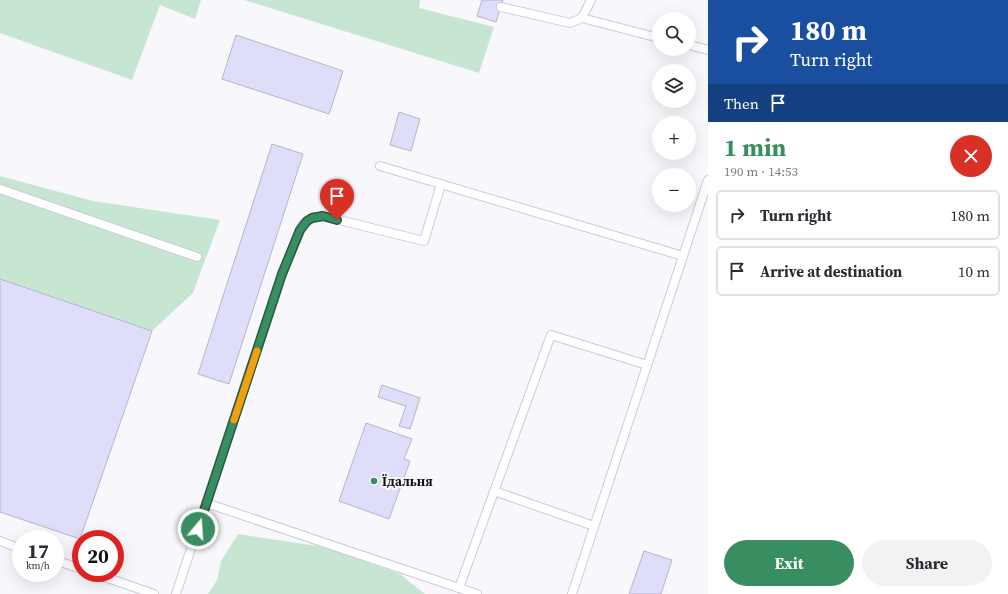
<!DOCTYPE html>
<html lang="en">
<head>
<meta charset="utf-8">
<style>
	:root { --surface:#fff; --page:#f2f2f3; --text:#2b2b33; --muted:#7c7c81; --line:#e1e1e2; --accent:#398e61 }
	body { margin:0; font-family:"Source Serif 4",serif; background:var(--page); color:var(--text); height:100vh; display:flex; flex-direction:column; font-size:15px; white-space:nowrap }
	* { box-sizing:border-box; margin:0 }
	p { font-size:13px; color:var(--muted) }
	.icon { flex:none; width:22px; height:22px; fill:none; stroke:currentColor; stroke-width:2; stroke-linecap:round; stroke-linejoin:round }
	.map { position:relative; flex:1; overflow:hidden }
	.details { display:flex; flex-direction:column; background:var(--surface); width:300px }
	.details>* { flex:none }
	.hud { background:#1a4fa0; color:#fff; overflow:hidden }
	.buttons { position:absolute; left:652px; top:12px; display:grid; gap:8px }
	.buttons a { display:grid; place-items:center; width:44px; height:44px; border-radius:50%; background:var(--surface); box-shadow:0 4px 16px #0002; font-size:20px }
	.speed { position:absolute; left:12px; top:530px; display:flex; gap:8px; font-size:20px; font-weight:700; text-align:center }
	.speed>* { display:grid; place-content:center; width:52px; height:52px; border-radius:50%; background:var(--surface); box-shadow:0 4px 16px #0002; line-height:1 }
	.speed small { font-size:10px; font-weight:400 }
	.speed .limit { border:6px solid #d22; background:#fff; color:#111 }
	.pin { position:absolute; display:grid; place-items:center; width:34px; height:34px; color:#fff; margin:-41px -17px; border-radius:50% 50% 50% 0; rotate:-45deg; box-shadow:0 0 4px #0007 }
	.pin .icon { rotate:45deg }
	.me { position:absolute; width:44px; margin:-22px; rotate:18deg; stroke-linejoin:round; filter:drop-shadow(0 0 3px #0008) }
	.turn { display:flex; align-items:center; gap:14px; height:84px; padding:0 16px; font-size:18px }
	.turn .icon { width:52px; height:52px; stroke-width:2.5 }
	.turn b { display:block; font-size:28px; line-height:34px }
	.then { display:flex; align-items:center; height:38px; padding:0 16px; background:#0003; gap:8px; font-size:15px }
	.round { display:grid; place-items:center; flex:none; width:42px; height:42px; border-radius:21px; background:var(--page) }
	.summary { display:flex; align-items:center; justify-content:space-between; height:68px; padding:0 16px }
	h1 { font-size:24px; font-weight:700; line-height:30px; color:var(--accent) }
	.cta { display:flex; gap:8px; margin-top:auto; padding:8px 16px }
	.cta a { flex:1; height:46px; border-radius:24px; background:var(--accent); color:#fff; font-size:16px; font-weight:700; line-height:46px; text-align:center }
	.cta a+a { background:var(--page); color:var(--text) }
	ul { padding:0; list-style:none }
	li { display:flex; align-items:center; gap:12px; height:50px; margin:0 8px 6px; padding:0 8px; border:2px solid var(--line); border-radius:6px }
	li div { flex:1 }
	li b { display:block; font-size:15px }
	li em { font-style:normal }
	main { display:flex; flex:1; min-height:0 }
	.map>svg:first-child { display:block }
</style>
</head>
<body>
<main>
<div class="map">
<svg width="708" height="594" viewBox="0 0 708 594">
	<rect width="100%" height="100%" fill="#f8f8fc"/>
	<g fill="#c7e6d2">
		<path d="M0 0H201L195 19 160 5 132 80 0 33Z"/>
		<path d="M244 0H420L419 8 494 27 479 73Z"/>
		<path d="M0 176 93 201 220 220 193 293 152 331 0 279Z"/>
		<path d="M238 534 324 547 400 574 425 594H208L217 580 221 561Z"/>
	</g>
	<g fill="#dfdefa" stroke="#b5b5c6">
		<path d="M482 0H503L496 22 477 16Z"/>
		<path d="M236 35 343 71 329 114 222 79Z"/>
		<path d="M399 112 420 119 411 151 390 145Z"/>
		<path d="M272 144 303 154 229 384 198 374Z"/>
		<path d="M0 279 152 331 80 539 0 512Z"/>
		<path d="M382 385 420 398 410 429 399 426 406 406 378 397Z"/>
		<path d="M366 423 412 439 404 459 410 461 389 519 339 501Z"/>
		<path d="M644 551 672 560 661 594H629Z"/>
	</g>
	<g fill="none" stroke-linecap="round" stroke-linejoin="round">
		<g stroke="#cbcadc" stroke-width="10">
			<g id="service">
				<path d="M501 7 570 23 582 18 591 0"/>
				<path d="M582 18 659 38"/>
				<path d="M689 45 708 50"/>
				<path d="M380 166 683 256"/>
				<path d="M0 189 197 257"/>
				<path d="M494 491 594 526"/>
				<path d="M206 503 477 594"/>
				<path d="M0 541 21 549"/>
				<path d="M55 560 81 569"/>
				<path d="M93 573 154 594"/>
				<path d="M459 588 551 335 647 365"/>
				<path d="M176 594 282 274 303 224 312 218 323 216 424 241 441 184"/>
				<path d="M572 594 708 180"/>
			</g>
		</g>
		<use href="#service" stroke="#fff" stroke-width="8"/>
	</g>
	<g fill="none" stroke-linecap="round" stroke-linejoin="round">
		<g stroke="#255c3f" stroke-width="10">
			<path id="route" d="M198 529 282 274 300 230 307 221 312 218 323 216 337 220"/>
		</g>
		<use href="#route" stroke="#398e61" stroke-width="7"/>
		<path stroke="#f59e0b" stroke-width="7" d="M234 420 257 351"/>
	</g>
	<circle fill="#398e61" stroke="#f8f8fc" stroke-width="1.5" cx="374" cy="481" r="4"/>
	<g text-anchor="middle" stroke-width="4" stroke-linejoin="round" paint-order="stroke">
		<g font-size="13" font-weight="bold" fill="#131319" stroke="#f8f8fc" text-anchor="start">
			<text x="382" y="486">Їдальня</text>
		</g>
	</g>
</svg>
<div class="buttons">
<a><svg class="icon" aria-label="search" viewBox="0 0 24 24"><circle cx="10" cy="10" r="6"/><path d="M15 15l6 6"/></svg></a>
<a><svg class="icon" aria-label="layers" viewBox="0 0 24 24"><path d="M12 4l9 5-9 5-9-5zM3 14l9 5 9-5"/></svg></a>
<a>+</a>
<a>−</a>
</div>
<div class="speed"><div>17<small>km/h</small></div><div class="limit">20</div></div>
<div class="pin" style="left:337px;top:220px;background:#d93025"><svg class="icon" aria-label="arrive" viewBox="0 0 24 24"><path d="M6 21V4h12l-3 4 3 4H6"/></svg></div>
<svg class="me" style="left:198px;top:529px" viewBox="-20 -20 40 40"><circle r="17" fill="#398e61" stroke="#fff" stroke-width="3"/><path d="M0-11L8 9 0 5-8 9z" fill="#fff"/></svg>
</div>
<section class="details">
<div class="hud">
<div class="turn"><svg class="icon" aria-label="right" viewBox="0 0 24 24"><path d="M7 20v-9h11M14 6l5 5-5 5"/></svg><div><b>180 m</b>Turn right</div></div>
<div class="then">Then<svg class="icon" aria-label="arrive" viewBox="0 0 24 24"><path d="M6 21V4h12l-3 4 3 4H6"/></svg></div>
</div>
<div class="summary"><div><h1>1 min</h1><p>190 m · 14:53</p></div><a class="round" style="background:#d93025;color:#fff"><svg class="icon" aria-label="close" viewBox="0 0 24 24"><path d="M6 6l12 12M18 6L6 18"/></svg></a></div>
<ul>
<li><svg class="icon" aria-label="right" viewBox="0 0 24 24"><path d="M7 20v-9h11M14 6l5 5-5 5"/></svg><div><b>Turn right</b></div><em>180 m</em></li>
<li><svg class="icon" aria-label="arrive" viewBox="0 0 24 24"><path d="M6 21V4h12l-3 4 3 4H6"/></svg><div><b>Arrive at destination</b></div><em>10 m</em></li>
</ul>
<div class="cta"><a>Exit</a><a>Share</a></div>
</section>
</main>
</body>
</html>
